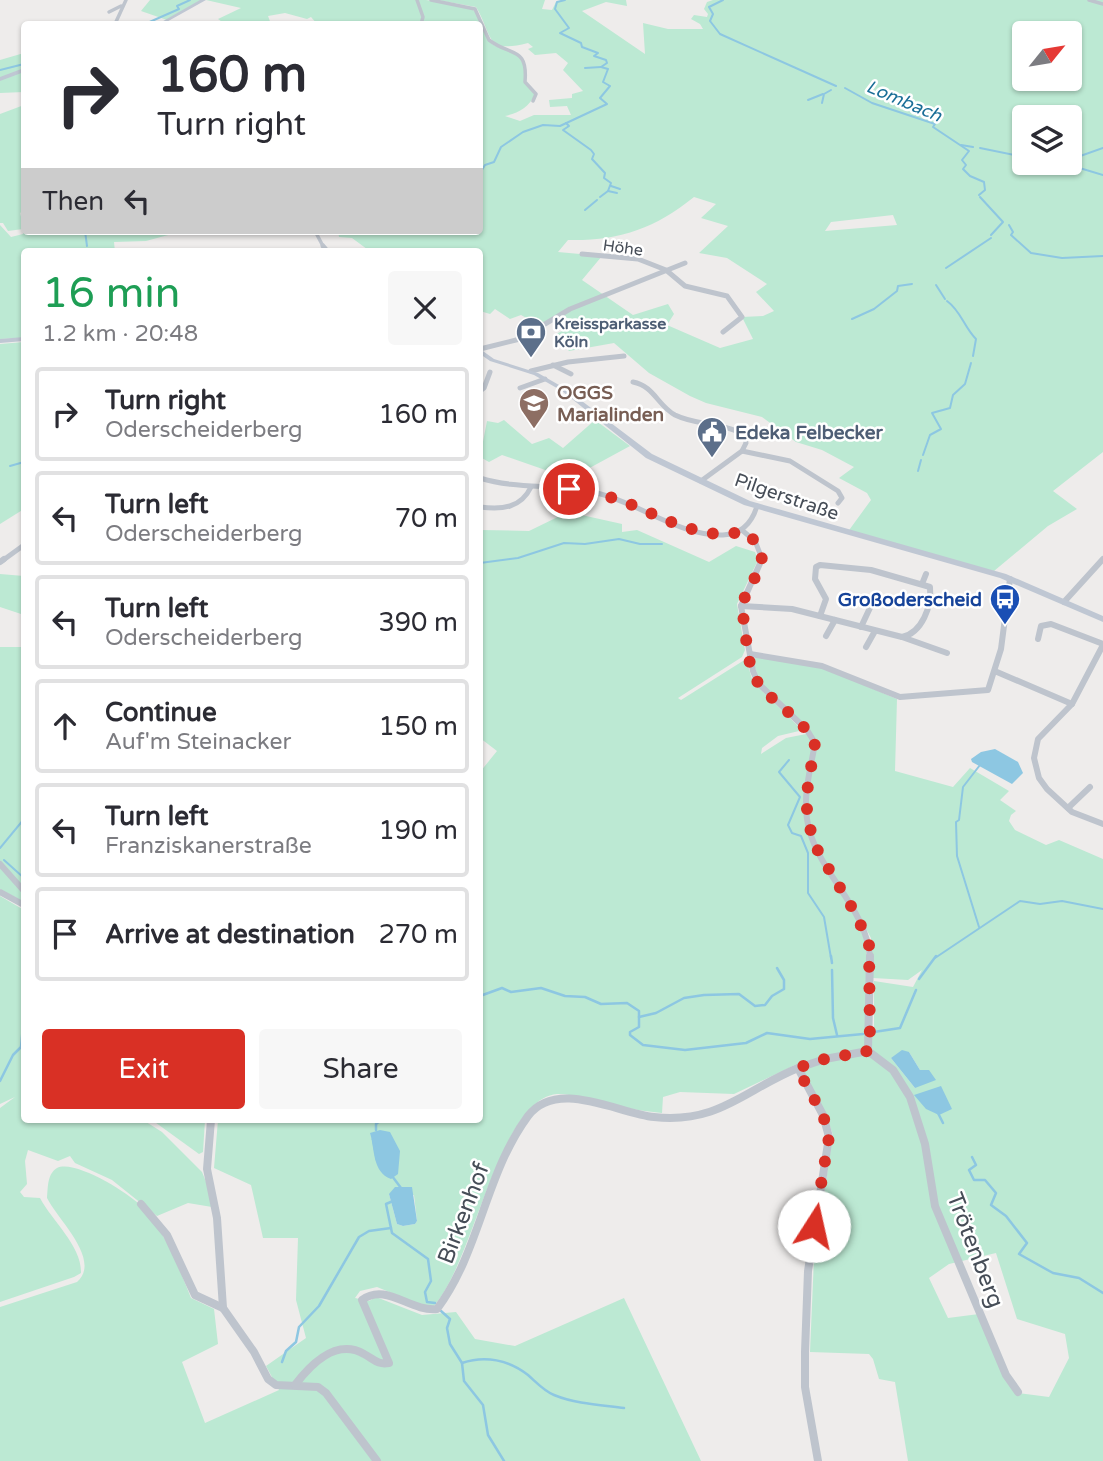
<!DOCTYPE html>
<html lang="en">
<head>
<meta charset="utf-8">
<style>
	:root { --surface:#fff; --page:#f7f7f7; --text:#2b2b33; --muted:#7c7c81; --line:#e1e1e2; --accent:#d93025 }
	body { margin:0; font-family:"Varela Round",sans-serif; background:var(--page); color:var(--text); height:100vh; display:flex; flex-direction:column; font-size:26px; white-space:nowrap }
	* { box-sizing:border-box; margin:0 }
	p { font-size:23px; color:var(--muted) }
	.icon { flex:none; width:38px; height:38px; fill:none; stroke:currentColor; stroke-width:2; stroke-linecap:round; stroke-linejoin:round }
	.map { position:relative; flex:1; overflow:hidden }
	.details { position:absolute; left:21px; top:248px; width:462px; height:875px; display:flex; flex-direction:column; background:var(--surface); border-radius:7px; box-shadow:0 2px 5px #0004 }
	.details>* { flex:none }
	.hud { position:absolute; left:21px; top:21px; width:462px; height:214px; border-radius:7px; box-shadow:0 2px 5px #0004; background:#fff; color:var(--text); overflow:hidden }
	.needle { width:46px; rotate:60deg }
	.controls { position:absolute; left:1012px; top:21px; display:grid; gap:14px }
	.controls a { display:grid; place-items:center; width:70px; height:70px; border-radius:7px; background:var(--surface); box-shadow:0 2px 5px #0004; font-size:35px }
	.pin { position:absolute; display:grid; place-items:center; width:60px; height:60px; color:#fff; margin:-30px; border:4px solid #fff; border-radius:50%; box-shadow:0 2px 7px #0007 }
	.me { position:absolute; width:77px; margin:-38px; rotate:10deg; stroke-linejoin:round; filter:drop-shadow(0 0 5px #0008) }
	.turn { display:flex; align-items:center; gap:24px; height:147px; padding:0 21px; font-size:32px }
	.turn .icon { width:91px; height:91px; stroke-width:2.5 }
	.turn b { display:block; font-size:49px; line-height:60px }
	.then { display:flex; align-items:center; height:66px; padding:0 21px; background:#0003; gap:14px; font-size:26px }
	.round { display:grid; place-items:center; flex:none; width:74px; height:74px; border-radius:7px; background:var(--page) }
	.head { display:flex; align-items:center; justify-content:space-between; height:119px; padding:0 21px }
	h1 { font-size:42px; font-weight:600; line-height:52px; color:#1e9e55 }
	.cta { display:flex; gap:14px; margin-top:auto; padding:14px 21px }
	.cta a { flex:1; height:80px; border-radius:7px; background:var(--accent); color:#fff; font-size:28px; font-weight:600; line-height:80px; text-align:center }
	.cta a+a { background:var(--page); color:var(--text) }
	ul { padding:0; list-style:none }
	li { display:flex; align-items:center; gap:21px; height:94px; margin:0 14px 10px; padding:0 7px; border:4px solid var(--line); border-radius:7px }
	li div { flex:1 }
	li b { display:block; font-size:26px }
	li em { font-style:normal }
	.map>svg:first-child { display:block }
</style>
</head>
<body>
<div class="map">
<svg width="1103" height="1461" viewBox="0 0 1103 1461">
	<rect width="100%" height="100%" fill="#eeeceb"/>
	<g fill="#bce9d3" fill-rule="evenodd">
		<path d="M150 0H201L167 20 141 11Z"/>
		<path d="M206 0H426L470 7C483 17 480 32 491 43 498 49 510 50 519 55L525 69 524 82 535 94C529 108 518 113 505 116L520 121 534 115H571L567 106 550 107 549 100 572 98V94L583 91 563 70 568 63 556 53 535 55 528 49 533 47 528 43C484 54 494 37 476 7L437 0H545L542 9 552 10 556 2 563 0H626L627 6 606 2 582 11 645 54 643 23 668 29H703L700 24 691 19 694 15 707 17 708 14 704 9 707 2 713 0H1103V452L1053 491 1077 509 1048 526 994 571 847 533 871 500 867 493 839 478 854 467 822 450 796 442 762 417 706 403 690 396 649 373 614 343 569 351 556 334 562 331 552 320 541 326 521 315 510 319 495 309 490 314 480 311V252H371L352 238 339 237 338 231H480V24H317L311 17 307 19 285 13 268 16 271 24H225L218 19 241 8ZM1024 33H1069V79H1024ZM1024 117H1069V163H1024ZM694 197 716 204 701 218 728 226 699 253 727 258 767 284 756 292 774 311 763 316 742 317 753 339 720 348 667 325 674 314 668 304 633 315 582 280 602 256 558 252 568 240C619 241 654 229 694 197ZM893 215 897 225 825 231 831 222Z"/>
		<path d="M24 53V92L0 93V60Z"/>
		<path d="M24 105V218L20 212 24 231H183L146 241 114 242 115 252H24V338L0 339V225L11 237 23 234V229L8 231 3 223H0V114Z"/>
		<path d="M24 342V509L0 524V344Z"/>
		<path d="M504 420 532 444 549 438 563 448 595 420 630 446 584 471 574 480 502 455 489 462 480 457 487 421 498 423Z"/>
		<path d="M568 512 622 524V532L637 530 709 562 736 546 755 552 758 560 737 604 745 650 742 657 678 698 681 700 746 659 753 682 800 728 799 731 778 736 762 748 761 754 786 738 811 733 760 682 752 659 759 657 821 667 897 699 895 771 953 787 970 768 1009 791 1000 800 1016 811 1011 815 1009 821 1015 830 1046 845 1059 840 1103 859V1461H908L895 1382 879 1379 873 1359 869 1354 810 1352 814 1258 833 1135 826 1115 797 1064 734 1094 680 1092 663 1097 662 1113C639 1111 617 1106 594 1101 582 1099 568 1093 557 1094 497 1100 474 1267 431 1309L377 1287 360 1291 355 1298 369 1301 376 1297 422 1315 456 1312 475 1339 515 1346 624 1298 701 1461H0V1307L77 1282C102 1260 58 1220 47 1198 48 1188 47 1174 57 1168 74 1159 127 1192 139 1204 165 1230 178 1266 191 1298L214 1309 218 1344 182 1362 205 1423 279 1390 266 1366 306 1338 296 1300 298 1238H263L251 1185 214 1168 218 1120H480V772L497 751 480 738V530L529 531ZM850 899 871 938 873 978 908 980 922 970 913 987 874 981V1031H867L866 945ZM909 1052 920 1070 915 1088 891 1058ZM389 1194 414 1195 417 1221 415 1224 403 1226 397 1224ZM996 1253 1017 1319 1065 1334 1069 1358 1049 1397 1018 1393 979 1314 948 1318 929 1278 949 1264Z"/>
		<path d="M0 574 24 576V615L0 607Z"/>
		<path d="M0 647H24V902L0 889Z"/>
		<path d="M0 896 24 910V1120H143L162 1132 202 1172 209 1189 212 1207 188 1203 157 1216 112 1180 75 1163 70 1156 58 1161 28 1150 25 1161 27 1184 20 1192 24 1197 40 1198C52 1221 82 1246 81 1273L74 1277 0 1302V1108L15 1097 0 1104Z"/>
		<path d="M152 1120H205L203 1152 199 1154Z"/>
	</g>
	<g fill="#8dc7e2">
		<path d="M995 749 1018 762 1023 773 1012 784 972 762 971 759 981 752Z"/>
		<path d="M902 1050 909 1052 920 1070H929L936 1080 915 1088 891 1058Z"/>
		<path d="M941 1086 952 1109 939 1115 926 1109 914 1095Z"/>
		<path d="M380 1130 390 1132 400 1151 398 1174 391 1179C372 1172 375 1149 370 1133Z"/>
		<path d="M395 1187H412L417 1221 415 1224 403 1226 397 1224 389 1194Z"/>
	</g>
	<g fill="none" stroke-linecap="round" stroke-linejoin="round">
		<g stroke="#8dc7e2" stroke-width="2">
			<path d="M723 0 709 7 713 14 710 21 720 34 836 86"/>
			<path d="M145 24 179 9 177 6 190 0"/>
			<path d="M585 68 601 67"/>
			<path d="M0 70 24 64"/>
			<path d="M845 88 872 103 935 124 933 127 969 151 962 160 966 165 963 169 970 176 984 182 985 190 979 195"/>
			<path d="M808 100 823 94"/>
			<path d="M822 103 824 94 831 90"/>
			<path d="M566 123 569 126 563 130 591 150 594 154 592 159 605 173 604 178 611 183 608 191 600 197"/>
			<path d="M961 145 973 147"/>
			<path d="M980 148 1024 157"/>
			<path d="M1069 160 1103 148"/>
			<path d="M1063 163 1103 175"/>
			<path d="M480 173 485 165 494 162 501 147 523 132 543 125 560 126 607 104 600 98 610 86 603 82 608 69 601 67 607 63 606 60 594 56 598 53 582 47 581 43 560 33 569 28 555 9 557 2 565 0"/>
			<path d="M611 186 620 189"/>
			<path d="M608 191 617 193"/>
			<path d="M980 197 1003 222 991 235"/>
			<path d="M585 210 597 200"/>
			<path d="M1009 225 1013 232 1011 235 1031 253 1062 258 1103 256"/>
			<path d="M85 231 87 246"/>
			<path d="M946 268 991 238"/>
			<path d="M936 285 945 299"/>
			<path d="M947 301C961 311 964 327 976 339L973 356"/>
			<path d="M852 319 874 309 897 291 898 286 912 284"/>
			<path d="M923 455 930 435 941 429 932 413 950 408 953 395 965 384 971 363"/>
			<path d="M10 466 24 462"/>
			<path d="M918 471 921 460"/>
			<path d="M480 563 518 558 564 543 585 544 619 539 640 544H662"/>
			<path d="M789 760 779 772 800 797 788 825 792 833 801 836 808 853V893L824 917 831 958"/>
			<path d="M0 848 24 819"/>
			<path d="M4 860 24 878"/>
			<path d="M979 927 957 856 956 822 959 820 963 787 980 765"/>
			<path d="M935 958 1020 901 1040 904 1062 901 1103 909"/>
		</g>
		<g stroke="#8dc7e2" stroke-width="2.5">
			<path d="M831 956 832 963"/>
			<path d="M832 970 833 1018 837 1035"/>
			<path d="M919 979 936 956"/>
			<path d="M480 996 502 988 511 992 541 988 565 996 585 997 601 1004 627 1003 639 1011V1027L630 1032V1035L643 1045 685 1050 746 1043 767 1033 810 1039 863 1034"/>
			<path d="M639 1017 656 1013 684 998 704 995 739 994 755 1006 765 1005 772 996 784 989V980L777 968"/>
			<path d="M874 1032 900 1028 916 990"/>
			<path d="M0 1081 13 1055 21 1047 24 1016"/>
			<path d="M938 1113 943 1123"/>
			<path d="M376 1130V1124L381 1120"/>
			<path d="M373 1139 377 1160"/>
			<path d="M972 1157 976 1165 969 1170 974 1180H985L996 1193 991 1205 1006 1216 1027 1243 1019 1254 1053 1273 1079 1278 1103 1293"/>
			<path d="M392 1176 401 1188"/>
			<path d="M393 1201 386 1204 392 1233 428 1259 431 1281 425 1292 427 1302 435 1303"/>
			<path d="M441 1311 450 1319 447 1328 450 1344 462 1363 464 1381 483 1405 488 1435 504 1461"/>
			<path d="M282 1362 286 1351 296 1342 299 1327 319 1306 359 1237 369 1231 391 1228"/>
			<path d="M462 1363C485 1355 509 1360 528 1375 537 1383 544 1391 554 1395 576 1404 601 1405 624 1408"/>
		</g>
		<g stroke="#bec4cd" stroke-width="3.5">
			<path d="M417 0 423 17 421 24"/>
			<path d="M431 0 475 9 489 40C511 57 528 46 525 82L536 94 533 101"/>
			<path d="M1089 0 1103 4"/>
			<path d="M109 12 121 6"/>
			<path d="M115 24 126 0"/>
			<path d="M315 231 324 248"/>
		</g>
		<g stroke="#bec4cd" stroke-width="5">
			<path d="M323 246 328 252"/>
			<path d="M582 254 638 259 666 270 685 286 727 296 742 317 723 332"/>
			<path d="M480 349 520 339 570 309 685 263"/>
			<path d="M553 365 571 374"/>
			<path d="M531 371 568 362 624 356"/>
			<path d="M633 382C654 386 658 406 675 415 697 426 723 422 744 435L746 443 742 451 701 481"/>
			<path d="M520 388 545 379"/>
			<path d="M480 391 484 388 490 372"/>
			<path d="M742 451 790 461 838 491 842 498 838 503"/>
			<path d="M480 478C518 490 558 483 597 493 639 503 679 536 723 535 742 534 752 523 757 506"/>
			<path d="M480 507C502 510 521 508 531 487"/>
			<path d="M743 531 755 541 763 561"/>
			<path d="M2 561 24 545"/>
		</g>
		<g stroke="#bec4cd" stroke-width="6">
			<path d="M762 559 741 606 753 671 758 683 807 730 815 743C811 767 803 794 807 819 814 870 867 906 870 958"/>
			<path d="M0 562 4 559"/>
			<path d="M922 584 926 574"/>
			<path d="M1064 602 1103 559"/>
			<path d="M741 606 792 609 902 637 947 653"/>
			<path d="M820 616 826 599 815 579 816 567 820 565 871 570 930 587C932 606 922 633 902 637"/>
			<path d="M861 627 876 595"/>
			<path d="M826 636 835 620"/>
			<path d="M1038 639 1041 626 1051 624 1103 644"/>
			<path d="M1103 645 1072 704 1038 739 1034 758 1039 778 1047 789 1072 812 1103 824"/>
			<path d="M866 647 875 631"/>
			<path d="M750 654 822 666 900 697 988 690 1001 649 1010 579"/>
			<path d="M997 672 1072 704"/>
			<path d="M1068 808 1090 787"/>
			<path d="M0 864 24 891"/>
			<path d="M0 892 24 905"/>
		</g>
		<g stroke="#bec4cd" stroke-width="8">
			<path d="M868 1051 893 1070 910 1097 925 1144 935 1206 1006 1375 1018 1392"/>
			<path d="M211 1120 207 1169 217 1218 223 1308 254 1352 268 1379 276 1385 318 1387 326 1393 377 1461"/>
			<path d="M141 1204 167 1235 195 1295 223 1308"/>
			<path d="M295 1385C311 1364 336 1338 364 1354 374 1359 377 1365 389 1363L362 1300C386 1282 410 1312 437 1309 480 1252 485 1174 528 1116 557 1078 617 1113 654 1117 719 1124 744 1090 798 1068"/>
			<path d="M818 1461 805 1387V1352L808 1271 829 1137 823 1115 798 1068 825 1059 868 1051 870 956"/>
		</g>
		<g fill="#bfc7d3" fill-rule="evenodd">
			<path d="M200 0H206L163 24H158Z"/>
			<path d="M24 68V72L0 81V77Z"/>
			<path d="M24 337V341L0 343V339Z"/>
			<path d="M480 349 494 359 538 373 566 389 652 454 750 501 1006 574 1103 616V622L1000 578 744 505 646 458 562 391 534 375 490 361 480 354Z"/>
		</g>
	</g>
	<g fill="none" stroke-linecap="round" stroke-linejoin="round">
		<path stroke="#d93025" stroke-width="12" stroke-dasharray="0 21.6" d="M569 489C588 491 605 495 622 501 660 515 702 543 743 531 788 563 737 581 743 616 747 636 746 667 759 684 775 705 803 719 815 743L807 792V820L818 851 857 916 869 945 870 1047 868 1051 825 1059 797 1068 823 1115 829 1137 814 1226"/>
	</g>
	<defs>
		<g id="bank-pin" transform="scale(1.575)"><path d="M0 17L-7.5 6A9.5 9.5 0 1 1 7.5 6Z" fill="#5c6f8a" stroke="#fff"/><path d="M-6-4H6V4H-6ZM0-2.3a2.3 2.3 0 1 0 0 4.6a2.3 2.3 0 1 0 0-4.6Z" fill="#fff"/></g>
		<g id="school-pin" transform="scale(1.575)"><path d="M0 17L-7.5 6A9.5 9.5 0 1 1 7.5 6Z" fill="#8d6e63" stroke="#fff"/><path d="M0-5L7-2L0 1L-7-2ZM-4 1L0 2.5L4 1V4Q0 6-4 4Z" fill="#fff"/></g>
		<g id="civic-pin" transform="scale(1.575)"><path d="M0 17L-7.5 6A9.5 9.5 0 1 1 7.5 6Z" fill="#5c6f8a" stroke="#fff"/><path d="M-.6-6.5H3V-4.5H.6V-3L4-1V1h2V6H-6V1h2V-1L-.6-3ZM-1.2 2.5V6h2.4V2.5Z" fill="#fff"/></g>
		<g id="bus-pin" transform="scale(1.575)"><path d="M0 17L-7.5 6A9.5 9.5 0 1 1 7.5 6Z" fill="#1a4fb4" stroke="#fff"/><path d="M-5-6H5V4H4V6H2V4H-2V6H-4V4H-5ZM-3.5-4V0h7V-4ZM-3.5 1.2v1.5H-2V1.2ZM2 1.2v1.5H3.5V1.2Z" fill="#fff"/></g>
	</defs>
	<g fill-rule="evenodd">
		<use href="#bank-pin" x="531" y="332"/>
		<use href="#school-pin" x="534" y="403"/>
		<use href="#civic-pin" x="712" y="432"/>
		<use href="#bus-pin" x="1005" y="599"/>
	</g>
	<g text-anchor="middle" stroke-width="5" stroke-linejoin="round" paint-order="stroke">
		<g font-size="16" fill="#464d57" stroke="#fff">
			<text transform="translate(623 247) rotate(8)" y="6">Höhe</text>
		</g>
		<g font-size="16" font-weight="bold" fill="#4e5e75" stroke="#fff" text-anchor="start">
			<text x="554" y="329">Kreissparkasse<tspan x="554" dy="18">Köln</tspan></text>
		</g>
		<g font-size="18" font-style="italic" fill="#196e97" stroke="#fff">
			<text transform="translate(904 101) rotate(23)" y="6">Lombach</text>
		</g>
		<g font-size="19" font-weight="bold" fill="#785e54" stroke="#fff" text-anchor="start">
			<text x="557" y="399">OGGS<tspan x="557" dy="22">Marialinden</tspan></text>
		</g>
		<g font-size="19" font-weight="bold" fill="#4e5e75" stroke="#fff" text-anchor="start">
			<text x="735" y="439">Edeka Felbecker</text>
		</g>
		<g font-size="19" fill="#464d57" stroke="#fff">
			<text transform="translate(787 496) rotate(19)" y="7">Pilgerstraße</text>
		</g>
		<g font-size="19" font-weight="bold" fill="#164399" stroke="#fff" text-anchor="end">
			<text x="982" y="606">Großoderscheid</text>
		</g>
		<g font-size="23" fill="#464d57" stroke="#fff">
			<text transform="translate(463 1213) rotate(-69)" y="8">Birkenhof</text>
			<text transform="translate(976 1250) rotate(69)" y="8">Trötenberg</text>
		</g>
	</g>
</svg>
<div class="controls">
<a><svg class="needle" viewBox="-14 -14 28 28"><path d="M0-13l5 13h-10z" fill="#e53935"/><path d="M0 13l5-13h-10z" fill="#7c7c81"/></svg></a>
<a><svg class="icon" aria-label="layers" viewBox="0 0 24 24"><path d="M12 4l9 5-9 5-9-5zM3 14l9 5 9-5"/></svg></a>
</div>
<div class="pin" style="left:569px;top:489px;background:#d93025"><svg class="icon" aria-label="arrive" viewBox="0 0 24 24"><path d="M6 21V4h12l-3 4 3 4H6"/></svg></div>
<svg class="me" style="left:814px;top:1226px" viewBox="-20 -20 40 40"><circle r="19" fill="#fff"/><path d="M0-13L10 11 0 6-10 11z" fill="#d93025"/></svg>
<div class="hud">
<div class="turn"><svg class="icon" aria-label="right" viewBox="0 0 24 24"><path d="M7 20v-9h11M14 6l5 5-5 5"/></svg><div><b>160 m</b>Turn right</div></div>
<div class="then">Then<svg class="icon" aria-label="left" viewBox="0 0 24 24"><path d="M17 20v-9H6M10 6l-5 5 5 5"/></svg></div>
</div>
<section class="details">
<div class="head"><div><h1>16 min</h1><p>1.2 km · 20:48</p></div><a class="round"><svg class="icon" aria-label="close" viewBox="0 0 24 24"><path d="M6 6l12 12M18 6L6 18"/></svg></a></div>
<ul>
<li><svg class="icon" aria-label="right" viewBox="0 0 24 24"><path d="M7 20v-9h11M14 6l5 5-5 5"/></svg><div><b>Turn right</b><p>Oderscheiderberg</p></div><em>160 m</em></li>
<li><svg class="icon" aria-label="left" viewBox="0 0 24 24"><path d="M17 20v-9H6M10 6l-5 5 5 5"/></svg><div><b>Turn left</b><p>Oderscheiderberg</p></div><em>70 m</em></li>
<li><svg class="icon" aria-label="left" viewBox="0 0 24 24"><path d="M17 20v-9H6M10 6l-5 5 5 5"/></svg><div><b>Turn left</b><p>Oderscheiderberg</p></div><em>390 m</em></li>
<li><svg class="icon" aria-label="ahead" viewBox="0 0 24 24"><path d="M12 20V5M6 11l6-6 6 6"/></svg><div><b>Continue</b><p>Auf'm Steinacker</p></div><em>150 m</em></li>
<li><svg class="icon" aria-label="left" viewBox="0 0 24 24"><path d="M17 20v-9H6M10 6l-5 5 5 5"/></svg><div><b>Turn left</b><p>Franziskanerstraße</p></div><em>190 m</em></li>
<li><svg class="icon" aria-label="arrive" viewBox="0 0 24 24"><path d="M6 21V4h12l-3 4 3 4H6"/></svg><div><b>Arrive at destination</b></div><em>270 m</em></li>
</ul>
<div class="cta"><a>Exit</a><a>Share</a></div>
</section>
</div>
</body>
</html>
